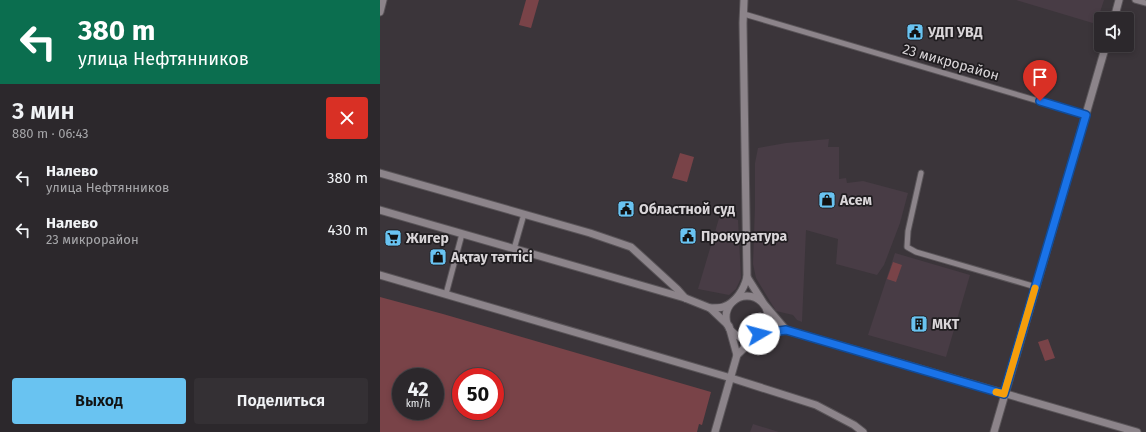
<!DOCTYPE html>
<html lang="ru">
<head>
<meta charset="utf-8">
<style>
	:root { --surface:#2c282c; --page:#343034; --text:#f1f3f6; --muted:#a6a6a9; --line:#484448; --accent:#69c3f1 }
	body { margin:0; font-family:"Fira Sans",sans-serif; background:var(--page); color:var(--text); height:100vh; display:flex; flex-direction:column; font-size:15px; white-space:nowrap }
	* { box-sizing:border-box; margin:0 }
	p { font-size:13px; color:var(--muted) }
	.icon { flex:none; width:22px; height:22px; fill:none; stroke:currentColor; stroke-width:2; stroke-linecap:round; stroke-linejoin:round }
	.map { position:relative; flex:1; overflow:hidden }
	.details { display:flex; flex-direction:column; background:var(--surface); width:380px }
	.details>* { flex:none }
	.guide { background:#0b6e4f; color:#fff; overflow:hidden }
	.buttons { position:absolute; left:714px; top:12px; display:grid; gap:8px }
	.buttons a { display:grid; place-items:center; width:40px; height:40px; border-radius:4px; background:var(--surface); box-shadow:0 2px 6px #0003,0 0 0 1px var(--line); font-size:20px }
	.speed { position:absolute; left:12px; top:368px; display:flex; gap:8px; font-size:20px; font-weight:700; text-align:center }
	.speed>* { display:grid; place-content:center; width:52px; height:52px; border-radius:50%; background:var(--surface); box-shadow:0 2px 6px #0003,0 0 0 1px var(--line); line-height:1 }
	.speed small { font-size:10px; font-weight:400 }
	.speed .limit { border:6px solid #d22; background:#fff; color:#111 }
	.pin { position:absolute; display:grid; place-items:center; width:34px; height:34px; color:#fff; margin:-41px -17px; border-radius:50% 50% 50% 0; rotate:-45deg; box-shadow:0 0 4px #0007 }
	.pin .icon { rotate:45deg }
	.me { position:absolute; width:44px; margin:-22px; rotate:82deg; stroke-linejoin:round; filter:drop-shadow(0 0 3px #0008) }
	.turn { display:flex; align-items:center; gap:14px; height:84px; padding:0 12px; font-size:18px }
	.turn .icon { width:52px; height:52px; stroke-width:2.5 }
	.turn b { display:block; font-size:28px; line-height:34px }
	.round { display:grid; place-items:center; flex:none; width:42px; height:42px; border-radius:4px; background:var(--page) }
	.summary { display:flex; align-items:center; justify-content:space-between; height:68px; padding:0 12px }
	h1 { font-size:24px; font-weight:600; line-height:30px }
	.primary-button { display:flex; gap:8px; margin-top:auto; padding:8px 12px }
	.primary-button a { flex:1; height:46px; border-radius:4px; background:var(--accent); color:#111; font-size:16px; font-weight:600; line-height:46px; text-align:center }
	.primary-button a+a { background:var(--page); color:var(--text) }
	ul { padding:0; list-style:none }
	li { display:flex; align-items:center; gap:12px; height:52px; padding:0 12px }
	li div { flex:1 }
	li b { display:block; font-size:15px }
	li em { font-style:normal }
	main { display:flex; flex:1; min-height:0 }
	.map>svg:first-child { display:block }
</style>
</head>
<body>
<main>
<section class="details">
<div class="guide">
<div class="turn"><svg class="icon" aria-label="left" viewBox="0 0 24 24"><path d="M17 20v-9H6M10 6l-5 5 5 5"/></svg><div><b>380 m</b>улица Нефтянников</div></div>
</div>
<div class="summary"><div><h1>3 мин</h1><p>880 m · 06:43</p></div><a class="round" style="background:#d93025;color:#fff"><svg class="icon" aria-label="close" viewBox="0 0 24 24"><path d="M6 6l12 12M18 6L6 18"/></svg></a></div>
<ul>
<li><svg class="icon" aria-label="left" viewBox="0 0 24 24"><path d="M17 20v-9H6M10 6l-5 5 5 5"/></svg><div><b>Налево</b><p>улица Нефтянников</p></div><em>380 m</em></li>
<li><svg class="icon" aria-label="left" viewBox="0 0 24 24"><path d="M17 20v-9H6M10 6l-5 5 5 5"/></svg><div><b>Налево</b><p>23 микрорайон</p></div><em>430 m</em></li>
</ul>
<div class="primary-button"><a>Выход</a><a>Поделиться</a></div>
</section>
<div class="map">
<svg width="766" height="432" viewBox="0 0 766 432">
	<rect width="100%" height="100%" fill="#3b353a"/>
	<g fill="#483c45">
		<path d="M636 0H724L716 24Z"/>
		<path d="M449 139 448 147H459V179L466 178 467 183 483 181 528 193 520 223 504 265 497 275 456 264 458 239 426 230 422 322 417 320 413 315 396 311 376 278 373 264 375 206V163L378 148 406 143Z"/>
		<path d="M340 215 358 220 361 278 356 289 349 295 318 289Z"/>
		<path d="M515 253 590 275 566 357 488 335Z"/>
		<path d="M373 424 399 432H370Z"/>
	</g>
	<g fill="#794348" fill-rule="evenodd">
		<path d="M146 0H159L151 28 139 25Z"/>
		<path d="M300 153 314 157 307 182 292 178Z"/>
		<path d="M513 262 522 265 516 282 507 279Z"/>
		<path d="M0 297 63 314 331 392 322 425 319 424 317 432H0ZM21 377H55V411H21ZM81 377H115V411H81Z"/>
		<path d="M668 339 675 358 665 361 658 342Z"/>
	</g>
	<g fill="none" stroke-linecap="round" stroke-linejoin="round">
		<g stroke="#595458" stroke-width="7">
			<g id="street">
				<path d="M755 0 766 3"/>
				<path d="M364 14 706 115"/>
				<path d="M541 173 528 231 527 247 536 252 656 287"/>
				<path d="M134 249 144 214"/>
				<path d="M66 294 82 234"/>
			</g>
		</g>
		<g stroke="#595458" stroke-width="9">
			<g id="secondary">
				<path d="M0 12 3 0"/>
				<path d="M734 19 739 0"/>
				<path d="M0 173 210 233 251 247 297 289 305 298"/>
				<path d="M0 210 305 298 330 308 349 326 357 355"/>
				<path d="M0 275 351 378 436 405 474 425 483 432"/>
				<path d="M367 277 384 304 406 330"/>
				<circle cx="367" cy="317" r="21"/>
				<path d="M330 308C334 308 339 308 343 307 356 303 364 289 367 277L363 23 364 0"/>
				<path d="M335 432 357 355 379 334 406 330 757 432"/>
				<path d="M614 432 726 45"/>
			</g>
		</g>
		<use href="#street" stroke="#8c848a" stroke-width="5"/>
		<use href="#secondary" stroke="#8c848a" stroke-width="7"/>
	</g>
	<g fill="none" stroke-linecap="round" stroke-linejoin="round">
		<g stroke="#114b97" stroke-width="10">
			<path id="route" d="M379 334 406 330 624 394 706 115 660 101"/>
		</g>
		<use href="#route" stroke="#1a73e8" stroke-width="7"/>
		<path stroke="#f59e0b" stroke-width="7" d="M616 392 624 394 655 288"/>
	</g>
	<defs>
		<g id="civic-square" transform="scale(0.9)"><rect x="-9" y="-9" width="18" height="18" rx="4" fill="#69c3f1" stroke="#201d20"/><path d="M-.6-6.5H3V-4.5H.6V-3L4-1V1h2V6H-6V1h2V-1L-.6-3ZM-1.2 2.5V6h2.4V2.5Z" fill="#111"/></g>
		<g id="shop-square" transform="scale(0.9)"><rect x="-9" y="-9" width="18" height="18" rx="4" fill="#69c3f1" stroke="#201d20"/><path d="M-5-2.5h2.3a2.7 3.5 0 0 1 5.4 0H5L5.5 6h-11ZM-1.5-2.5h3a1.5 2.3 0 0 0-3 0Z" fill="#111"/></g>
		<g id="supermarket-square" transform="scale(0.9)"><rect x="-9" y="-9" width="18" height="18" rx="4" fill="#69c3f1" stroke="#201d20"/><path d="M-6-5.5h2.5l.6 2H6L4.5 2H-2.5L-4.4-4H-6ZM-1.5 3.2a1.3 1.3 0 1 0 .1 0ZM3 3.2a1.3 1.3 0 1 0 .1 0Z" fill="#111"/></g>
		<g id="building-square" transform="scale(0.9)"><rect x="-9" y="-9" width="18" height="18" rx="4" fill="#69c3f1" stroke="#201d20"/><path d="M-4-6H4V6H1V3H-1V6H-4ZM-2.5-4.3h1.7v1.8h-1.7ZM.8-4.3h1.7v1.8H.8ZM-2.5-1h1.7V.8h-1.7ZM.8-1h1.7V.8H.8Z" fill="#111"/></g>
	</defs>
	<g fill-rule="evenodd">
		<use href="#civic-square" x="535" y="32"/>
		<use href="#shop-square" x="447" y="200"/>
		<use href="#civic-square" x="246" y="209"/>
		<use href="#civic-square" x="308" y="236"/>
		<use href="#supermarket-square" x="13" y="238"/>
		<use href="#shop-square" x="58" y="257"/>
		<use href="#building-square" x="539" y="324"/>
	</g>
	<g text-anchor="middle" stroke-width="3.5" stroke-linejoin="round" paint-order="stroke">
		<g font-size="14" font-weight="bold" fill="#dad6d9" stroke="#201d20" text-anchor="start">
			<text x="548" y="37">УДП УВД</text>
			<text x="460" y="205">Асем</text>
			<text x="259" y="214">Областной суд</text>
			<text x="321" y="241">Прокуратура</text>
			<text x="26" y="243">Жигер</text>
			<text x="71" y="262">Ақтау тәттісі</text>
			<text x="552" y="329">МКТ</text>
		</g>
		<g font-size="14" fill="#dad6d9" stroke="#201d20">
			<text transform="translate(571 62) rotate(16)" y="5">23 микрорайон</text>
		</g>
	</g>
</svg>
<div class="buttons">
<a><svg class="icon" aria-label="sound" viewBox="0 0 24 24"><path d="M4 9h4l5-4v14l-5-4H4zM17 9q2 3 0 6"/></svg></a>
</div>
<div class="speed"><div>42<small>km/h</small></div><div class="limit">50</div></div>
<div class="pin" style="left:660px;top:101px;background:#d93025"><svg class="icon" aria-label="arrive" viewBox="0 0 24 24"><path d="M6 21V4h12l-3 4 3 4H6"/></svg></div>
<svg class="me" style="left:379px;top:334px" viewBox="-20 -20 40 40"><circle r="19" fill="#fff"/><path d="M0-13L10 11 0 6-10 11z" fill="#1a73e8"/></svg>
</div>
</main>
</body>
</html>
